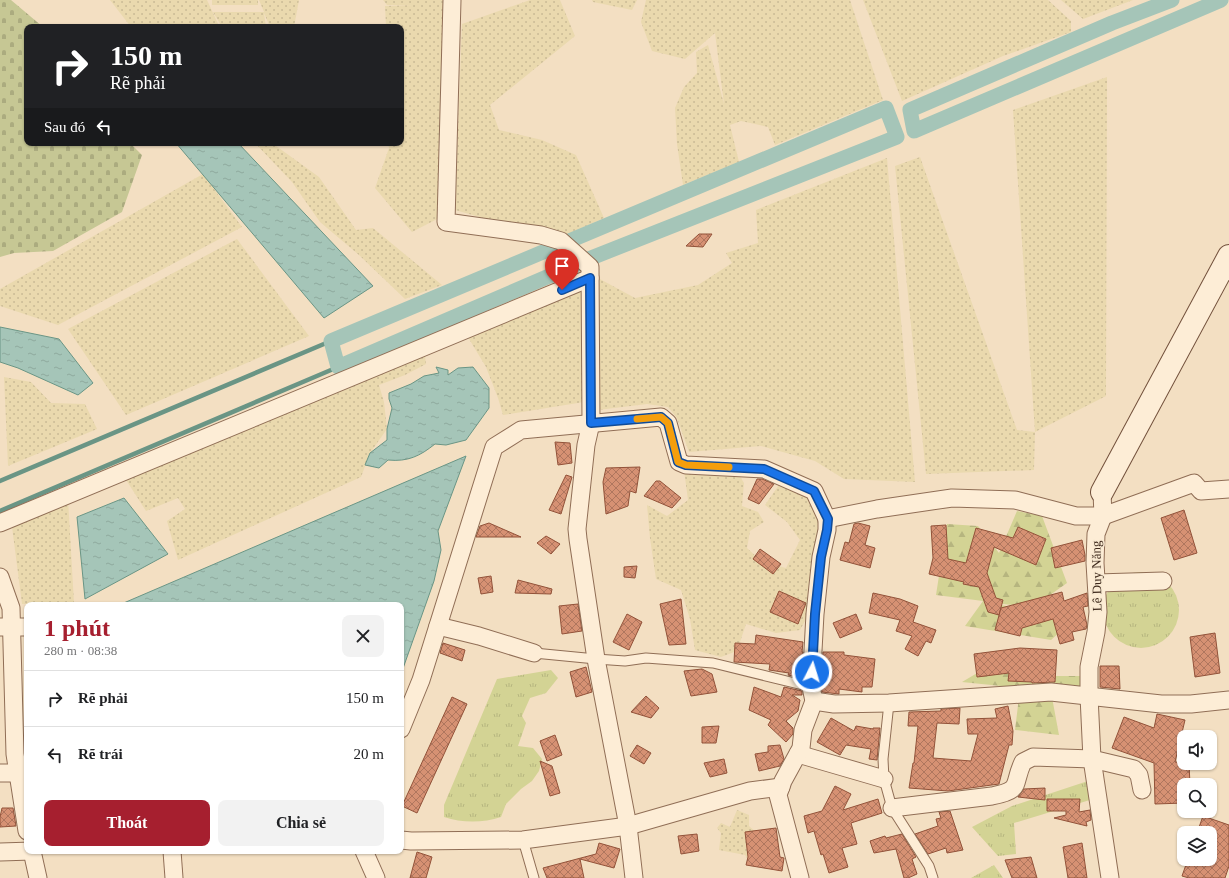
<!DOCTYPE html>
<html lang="vi">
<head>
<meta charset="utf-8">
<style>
	:root { --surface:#fff; --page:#f2f2f2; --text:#202124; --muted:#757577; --line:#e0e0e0; --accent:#a61f2f }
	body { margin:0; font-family:"Times New Roman",serif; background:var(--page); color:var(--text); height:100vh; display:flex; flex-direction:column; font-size:15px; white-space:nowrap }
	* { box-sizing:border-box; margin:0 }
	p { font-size:13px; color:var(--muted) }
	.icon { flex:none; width:22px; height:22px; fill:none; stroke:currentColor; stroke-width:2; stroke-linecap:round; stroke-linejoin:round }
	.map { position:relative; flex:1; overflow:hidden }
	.panel { position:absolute; left:24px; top:602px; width:380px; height:252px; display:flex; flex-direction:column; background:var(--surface); border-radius:8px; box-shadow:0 1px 3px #0004 }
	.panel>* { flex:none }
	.top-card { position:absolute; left:24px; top:24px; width:380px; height:122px; border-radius:8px; box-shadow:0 1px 3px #0004; background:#202124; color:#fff; overflow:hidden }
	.tools { position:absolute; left:1177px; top:730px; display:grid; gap:8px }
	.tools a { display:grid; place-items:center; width:40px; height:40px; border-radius:8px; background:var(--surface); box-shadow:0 1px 3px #0004; font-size:20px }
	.pin { position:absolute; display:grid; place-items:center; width:34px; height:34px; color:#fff; margin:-41px -17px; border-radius:50% 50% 50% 0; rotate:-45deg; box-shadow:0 0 4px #0007 }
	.pin .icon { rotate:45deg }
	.me { position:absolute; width:44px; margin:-22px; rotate:5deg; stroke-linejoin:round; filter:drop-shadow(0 0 3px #0008) }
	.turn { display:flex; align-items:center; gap:14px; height:84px; padding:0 20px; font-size:18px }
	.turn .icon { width:52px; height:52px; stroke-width:2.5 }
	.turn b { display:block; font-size:28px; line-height:34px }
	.then { display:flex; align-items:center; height:38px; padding:0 20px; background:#0003; gap:8px; font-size:15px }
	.round { display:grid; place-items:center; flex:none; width:42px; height:42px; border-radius:8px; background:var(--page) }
	.overview { display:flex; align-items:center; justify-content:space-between; height:68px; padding:0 20px }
	h1 { font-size:24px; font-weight:600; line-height:30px; color:var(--accent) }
	.button { display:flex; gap:8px; margin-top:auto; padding:8px 20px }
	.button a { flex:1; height:46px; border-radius:8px; background:var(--accent); color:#fff; font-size:16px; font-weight:600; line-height:46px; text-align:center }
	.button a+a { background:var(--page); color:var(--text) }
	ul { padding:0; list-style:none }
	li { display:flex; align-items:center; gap:12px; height:56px; padding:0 20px; border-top:1px solid var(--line) }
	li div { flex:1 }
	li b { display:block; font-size:15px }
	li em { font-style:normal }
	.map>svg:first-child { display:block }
</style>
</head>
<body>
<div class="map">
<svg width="1229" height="878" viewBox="0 0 1229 878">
	<defs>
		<pattern id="farmland-dots" width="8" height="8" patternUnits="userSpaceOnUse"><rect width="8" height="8" fill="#ead9ae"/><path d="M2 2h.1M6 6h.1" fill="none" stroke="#caba95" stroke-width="1.8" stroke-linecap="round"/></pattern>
		<pattern id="grass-tufts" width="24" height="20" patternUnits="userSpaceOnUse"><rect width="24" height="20" fill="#d3d394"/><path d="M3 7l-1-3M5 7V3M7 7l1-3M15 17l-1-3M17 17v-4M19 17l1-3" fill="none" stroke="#b6b57f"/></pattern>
		<pattern id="forest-firs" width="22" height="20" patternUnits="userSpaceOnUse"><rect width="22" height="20" fill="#d3d394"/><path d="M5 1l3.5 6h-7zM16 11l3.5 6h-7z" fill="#b6b57f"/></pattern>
		<pattern id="cemetery-stones" width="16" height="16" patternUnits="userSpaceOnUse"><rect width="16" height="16" fill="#c6c794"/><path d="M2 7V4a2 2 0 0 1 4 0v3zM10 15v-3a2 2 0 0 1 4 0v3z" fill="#abab7f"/></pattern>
		<pattern id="water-ripples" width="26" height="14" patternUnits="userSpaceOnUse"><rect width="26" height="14" fill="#a5c5b8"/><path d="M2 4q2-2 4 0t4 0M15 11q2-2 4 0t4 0" fill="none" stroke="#8fa99e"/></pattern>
		<pattern id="building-cross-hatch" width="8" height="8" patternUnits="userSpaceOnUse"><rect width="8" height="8" fill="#d69173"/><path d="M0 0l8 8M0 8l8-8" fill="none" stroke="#af765e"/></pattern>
	</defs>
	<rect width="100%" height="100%" fill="#f3dfc2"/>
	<g fill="url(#farmland-dots)">
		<path d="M110 0H207L219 26 131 27Z"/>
		<rect x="212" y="0" width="46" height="5"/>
		<path d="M259 0H299L294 27H270L264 13 266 27H222L213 12H264Z"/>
		<path d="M383 0H445L441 217 412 232 375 188 389 148 388 143H401V27H386L385 6 413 5H387Z"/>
		<path d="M530 0H560L575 36 490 105 499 130 542 140 576 155 604 218 566 235 501 223 455 210 462 24Z"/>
		<path d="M592 0H637L632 10 593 2Z"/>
		<path d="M646 0H850L883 100 775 145 768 127 741 121 730 125 739 162 683 185 677 144 675 108 684 87 697 73 696 52 708 45 724 104 715 33 685 59 652 51 641 22Z"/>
		<path d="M863 0H1048L1071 21V32L1003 56 902 101Z"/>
		<path d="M1061 0H1133L1083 19Z"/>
		<path d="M1107 77 1106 396 1035 432 1034 470 926 474 895 166 920 157 1017 430 1035 432 1013 110Z"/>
		<path d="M255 143H272L319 177 356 230 373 228 442 285 405 299 359 255 320 222 292 182Z"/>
		<path d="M887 158 915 482 844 479 815 461 761 446 689 452 677 418 668 407 647 404 598 410V278L635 298 698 285 732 263 726 253 758 243 756 210Z"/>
		<path d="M203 174 242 227 58 325 0 306V289Z"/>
		<path d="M237 239 309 336 126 415 68 329Z"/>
		<path d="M585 276 584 402 503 415 498 398 486 367 463 329Z"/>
		<path d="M423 340 426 364 405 375 379 385 384 402 387 429 370 453 361 477 178 560 167 521 185 509 178 498 146 511 121 472Z"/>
		<path d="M4 377 31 382 51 403 85 404 97 429 8 466Z"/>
		<path d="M684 470H736L744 483 742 506 758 512 764 522 750 531 747 548 762 562 786 568 800 540 787 522 765 505 783 479 827 500 819 596 800 630 776 633 746 624 737 651 721 657 695 650 690 619 681 590 656 579 650 538 647 505 667 516 688 500Z"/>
		<path d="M68 499 74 603 22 604 11 519Z"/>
		<path d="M737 810 749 815V826L764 839 749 861 745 855 719 850 721 833 717 828 721 823 730 827Z"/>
	</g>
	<g fill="url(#grass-tufts)">
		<circle cx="1141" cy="610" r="38"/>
		<path d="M551 670 558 678 546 693 530 698 522 716 526 723 518 746 533 748 542 759 539 771 532 781 521 789 506 804 501 817C483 823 462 823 444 817V805L497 679Z"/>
		<path d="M1097 778 1103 796 1014 823 1016 854 998 856 972 827 1012 806Z"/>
		<path d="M994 865 1003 878H971Z"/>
	</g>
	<g fill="url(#forest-firs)">
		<path d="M1017 511 1042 516 1067 583 1033 607 992 603 1040 613 1071 622 1051 640 965 626 983 601 936 595 947 524 978 526 999 553Z"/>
		<path d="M989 666 1029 676H1087L1088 695 1051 692 1059 735 1015 730 1019 697 1051 691 962 682Z"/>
	</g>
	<path fill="url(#cemetery-stones)" d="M0 0H11L43 27H27V143H90L93 146 103 143H130L142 155 122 212 53 251 14 253 0 257Z"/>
	<g fill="url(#water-ripples)" stroke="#6a9585">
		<path d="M176 143H238L373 286 324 318Z"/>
		<path d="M0 327 59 339 93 383 78 395 18 368 0 362Z"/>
		<path d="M436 367 448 370V375L458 368 473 367 489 388V408L466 440 446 445 435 444C420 456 408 462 388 460L379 468 365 465 370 453 387 440V429L392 408 389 399V393L411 384 424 376 439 373Z"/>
		<path d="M466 456 438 531 441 550 434 581 401 674V605H119Z"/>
		<path d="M124 498 168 554 85 599 77 517Z"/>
	</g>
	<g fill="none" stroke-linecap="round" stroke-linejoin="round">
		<g stroke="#6a9585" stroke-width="4.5">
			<path d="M0 481 331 341"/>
			<path d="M0 511 338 367"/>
		</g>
		<g stroke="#a5c5b8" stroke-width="15">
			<path d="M1172 0 1112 23 910 110 914 131 1221 0"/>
			<path d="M886 108 897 137 591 258 338 367 331 341Z"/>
		</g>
	</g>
	<g fill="url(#building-cross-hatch)" stroke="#925239">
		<path d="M699 234H712L703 247 686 246Z"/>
		<path d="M555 442 570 443 572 463 558 465Z"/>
		<path d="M640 467 636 493 630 491 628 506 606 514 603 482 606 468Z"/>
		<path d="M566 475 572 477 561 514 549 510Z"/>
		<path d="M757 479H762L774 484 759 504 748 499Z"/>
		<path d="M656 481H660L681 498 672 508 644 496Z"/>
		<path d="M1184 510 1197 553 1174 560 1161 518Z"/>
		<path d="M489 523 521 537H476L480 526Z"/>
		<path d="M858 523 870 526 865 545 875 548 870 568 840 560 845 542 849 543 854 524Z"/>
		<path d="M946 525 948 559 966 563 976 528 1013 538 1018 527 1046 539 1036 565 994 547 987 573 996 598 1003 600 999 615 988 612 979 587 963 584 964 582 929 574 933 558 931 526Z"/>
		<path d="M546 536 560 544 551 554 537 543Z"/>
		<path d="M1082 540 1085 555V561L1055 568 1051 548Z"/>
		<path d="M760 549 781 564 773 574 753 559Z"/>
		<path d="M637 566 635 578 624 577V567Z"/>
		<path d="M491 576 493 592 481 594 478 578Z"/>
		<path d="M518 580 552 589 551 594 515 593Z"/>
		<path d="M779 591 806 603 798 624 770 612Z"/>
		<path d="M1062 592 1064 601 1087 593 1088 606 1083 607 1087 625 1086 629 1072 632 1074 640 1060 644 1053 619 1022 628 1020 636 995 630 1001 608Z"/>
		<path d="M873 593 900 599 918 606 913 622 936 630 931 643 926 641 918 656 905 649 912 636 896 631 900 620 869 613Z"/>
		<path d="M681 599 686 644 669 645 660 604Z"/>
		<path d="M578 604 582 631 562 634 559 606Z"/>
		<path d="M627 614 642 622 629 650 613 642Z"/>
		<path d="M856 614 862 629 840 638 833 623Z"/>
		<path d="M1215 633 1220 673 1195 677 1190 637Z"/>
		<path d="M756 635 803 642 802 652H803L801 678 788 675 789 673 769 670 770 664 734 662 735 643 755 644Z"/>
		<path d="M443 643 465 650 462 661 440 653Z"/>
		<path d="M1020 648 1057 650 1055 682 1032 683V682L1008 681 1009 673 977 677 974 654Z"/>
		<path d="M823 652H844V655L875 659 872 687H862V692L839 689V694L822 692 821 686Z"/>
		<path d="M1100 666H1119L1120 689 1100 687Z"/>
		<path d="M586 667 592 692 576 697 570 672Z"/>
		<path d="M702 669 712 674 717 692 691 696 684 671Z"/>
		<path d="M754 687 781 697 784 687 802 691V695H792L800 700 798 711 786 721 793 728V734L786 742 768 725 771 720 749 710Z"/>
		<path d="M646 696 659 708 651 718 631 712Z"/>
		<path d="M452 697 467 704 417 813 402 806Z"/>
		<path d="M1008 706 1013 731 1012 745H1009L999 784 948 791 909 788 913 763H914L918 726H908L909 712 941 711V709L960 708 959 724 937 723 933 758 971 761 978 734H968L967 719 997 718 995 709Z"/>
		<path d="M1157 714 1185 720 1175 762 1189 763 1190 785H1184V803L1155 804 1154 763 1112 748 1124 717 1154 728Z"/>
		<path d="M831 718 854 731 856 726 873 729V728H880L877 760 869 759 871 749 846 745 840 755 817 742Z"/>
		<path d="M719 726 716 743H702V727Z"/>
		<path d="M555 735 562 755 547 761 540 741Z"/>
		<path d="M637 745 651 753 644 764 630 756Z"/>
		<path d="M780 745 784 759 780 766 759 771 755 754 768 752V746Z"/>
		<path d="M724 759 727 773 710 777 704 763Z"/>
		<path d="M540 761 552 766 560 793 550 796Z"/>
		<path d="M835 786 851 794 843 810 878 799 882 813 851 823 857 844 842 848 848 867 829 873 823 854 821 855 814 831 808 833 804 816 822 811Z"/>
		<path d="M1045 788V800L1018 797 1024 789Z"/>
		<path d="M1047 799H1080L1079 812 1090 810 1091 820 1086 822 1087 826 1054 818 1066 815V811H1047Z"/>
		<path d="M2 808H13L16 826 0 827V817Z"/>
		<path d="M950 811 963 850 947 853 946 848 928 854 915 834 938 826 936 819 941 818 939 812Z"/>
		<path d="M1203 816 1229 825V866L1225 878H1189L1182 876 1188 859H1210V833H1197Z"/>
		<path d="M776 828 780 857 784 858 782 871 746 865 748 857 745 832Z"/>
		<path d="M697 834 699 851 681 854 678 836Z"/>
		<path d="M902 834 916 857 912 859 917 874 908 878H904L896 849 874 853 870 841 885 836 886 838Z"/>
		<path d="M599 843 620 849 614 868 580 859 584 878H547L543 868 596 854Z"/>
		<path d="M1082 843 1087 878H1068L1063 847Z"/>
		<path d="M417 852 432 857 426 878H410Z"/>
		<path d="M1031 857 1037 878H1012L1005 860Z"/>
	</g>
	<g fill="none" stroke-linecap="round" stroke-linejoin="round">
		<g stroke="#906e56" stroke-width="11">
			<g id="lane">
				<path d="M534 653 596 659 625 661 646 658 713 663 811 687"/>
				<path d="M889 703 883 759 884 779 892 808 929 866 933 878"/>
				<path d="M523 840 534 878"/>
			</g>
		</g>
		<g stroke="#906e56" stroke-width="19">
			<g id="street">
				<path d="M452 0 446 222 541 235 561 241 590 267 591 423 586 445 577 529 578 539 596 659 628 826 634 878"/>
				<path d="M1102 492 1103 516 1096 534 1095 563 1098 612 1096 632 1089 667V696L1092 759 1110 878"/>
				<path d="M0 523 590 278"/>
				<path d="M0 577 11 608 15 754 27 831"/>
				<path d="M1097 583 1163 581"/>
				<path d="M438 626 479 636 534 653"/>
				<path d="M0 627H27"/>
				<path d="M814 701 834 704 889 703 1051 692 1161 704H1191L1229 700"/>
				<path d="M401 729 421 680 494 447 521 430 661 417 668 423 679 462 686 465 764 469 814 491 827 519 877 509 952 498 1015 500 1076 516H1103L1194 483 1201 491 1229 489"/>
				<path d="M798 754 884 779"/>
				<path d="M0 773H17"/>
				<path d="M892 808 992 796C1023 790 1012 785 1023 762L1033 757 1092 759 1134 769 1139 775 1142 790"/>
				<path d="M401 840 411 841 523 840 628 826 750 791 781 787"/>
				<path d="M32 851 38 878"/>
				<path d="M172 851 174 878"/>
				<path d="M364 851 376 878"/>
				<path d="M0 852 32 851"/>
				<path d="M800 878 778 795 783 781 801 748 803 730 814 701 811 687 815 614 821 557 827 530V519"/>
			</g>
		</g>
		<g stroke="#714f3a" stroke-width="24">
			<path id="secondary" d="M1102 492 1229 256"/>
		</g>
		<use href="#lane" stroke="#fdedd6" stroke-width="9"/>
		<use href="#street" stroke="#fdedd6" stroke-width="17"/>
		<use href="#secondary" stroke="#fdedd6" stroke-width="22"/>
	</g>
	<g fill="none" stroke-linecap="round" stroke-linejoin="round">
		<g stroke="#114b97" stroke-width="10">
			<path id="route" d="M562 290 590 278 591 423 661 417 668 423 678 462 686 465 764 469 814 491 828 519 827 530 821 557 815 614 812 672"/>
		</g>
		<use href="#route" stroke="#1a73e8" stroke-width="7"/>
		<path stroke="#f59e0b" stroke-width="7" d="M637 419 661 417 668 423 678 462 686 465 729 467"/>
	</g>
	<g text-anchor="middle" stroke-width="3" stroke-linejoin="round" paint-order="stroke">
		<g font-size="13" fill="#3e291c" stroke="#f9ead2">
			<text transform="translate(1096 576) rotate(-91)" y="5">Lê Duy Năng</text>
		</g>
	</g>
</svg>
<div class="tools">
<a><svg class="icon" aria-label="sound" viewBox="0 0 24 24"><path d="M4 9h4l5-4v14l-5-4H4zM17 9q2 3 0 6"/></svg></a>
<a><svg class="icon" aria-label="search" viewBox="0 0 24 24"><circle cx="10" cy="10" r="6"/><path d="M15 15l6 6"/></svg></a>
<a><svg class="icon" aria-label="layers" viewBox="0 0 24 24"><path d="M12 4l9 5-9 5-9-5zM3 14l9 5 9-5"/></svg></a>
</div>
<div class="pin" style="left:562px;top:290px;background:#d93025"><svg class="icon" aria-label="arrive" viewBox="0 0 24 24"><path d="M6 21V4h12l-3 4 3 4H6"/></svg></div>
<svg class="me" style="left:812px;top:672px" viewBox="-20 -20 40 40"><circle r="17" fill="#1a73e8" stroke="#fff" stroke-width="3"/><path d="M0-11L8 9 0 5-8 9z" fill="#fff"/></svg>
<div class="top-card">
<div class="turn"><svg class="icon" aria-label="right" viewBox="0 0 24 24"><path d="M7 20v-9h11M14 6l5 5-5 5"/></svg><div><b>150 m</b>Rẽ phải</div></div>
<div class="then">Sau đó<svg class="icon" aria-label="left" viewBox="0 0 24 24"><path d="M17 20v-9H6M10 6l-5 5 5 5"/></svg></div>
</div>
<section class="panel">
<div class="overview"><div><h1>1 phút</h1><p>280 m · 08:38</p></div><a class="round"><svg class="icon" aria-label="close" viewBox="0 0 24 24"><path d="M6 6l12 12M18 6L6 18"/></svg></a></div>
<ul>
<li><svg class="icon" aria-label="right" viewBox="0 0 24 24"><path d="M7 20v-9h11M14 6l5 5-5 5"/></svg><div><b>Rẽ phải</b></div><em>150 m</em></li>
<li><svg class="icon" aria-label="left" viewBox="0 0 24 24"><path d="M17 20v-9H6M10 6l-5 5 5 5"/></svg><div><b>Rẽ trái</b></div><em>20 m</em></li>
</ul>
<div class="button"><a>Thoát</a><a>Chia sẻ</a></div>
</section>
</div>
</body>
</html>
